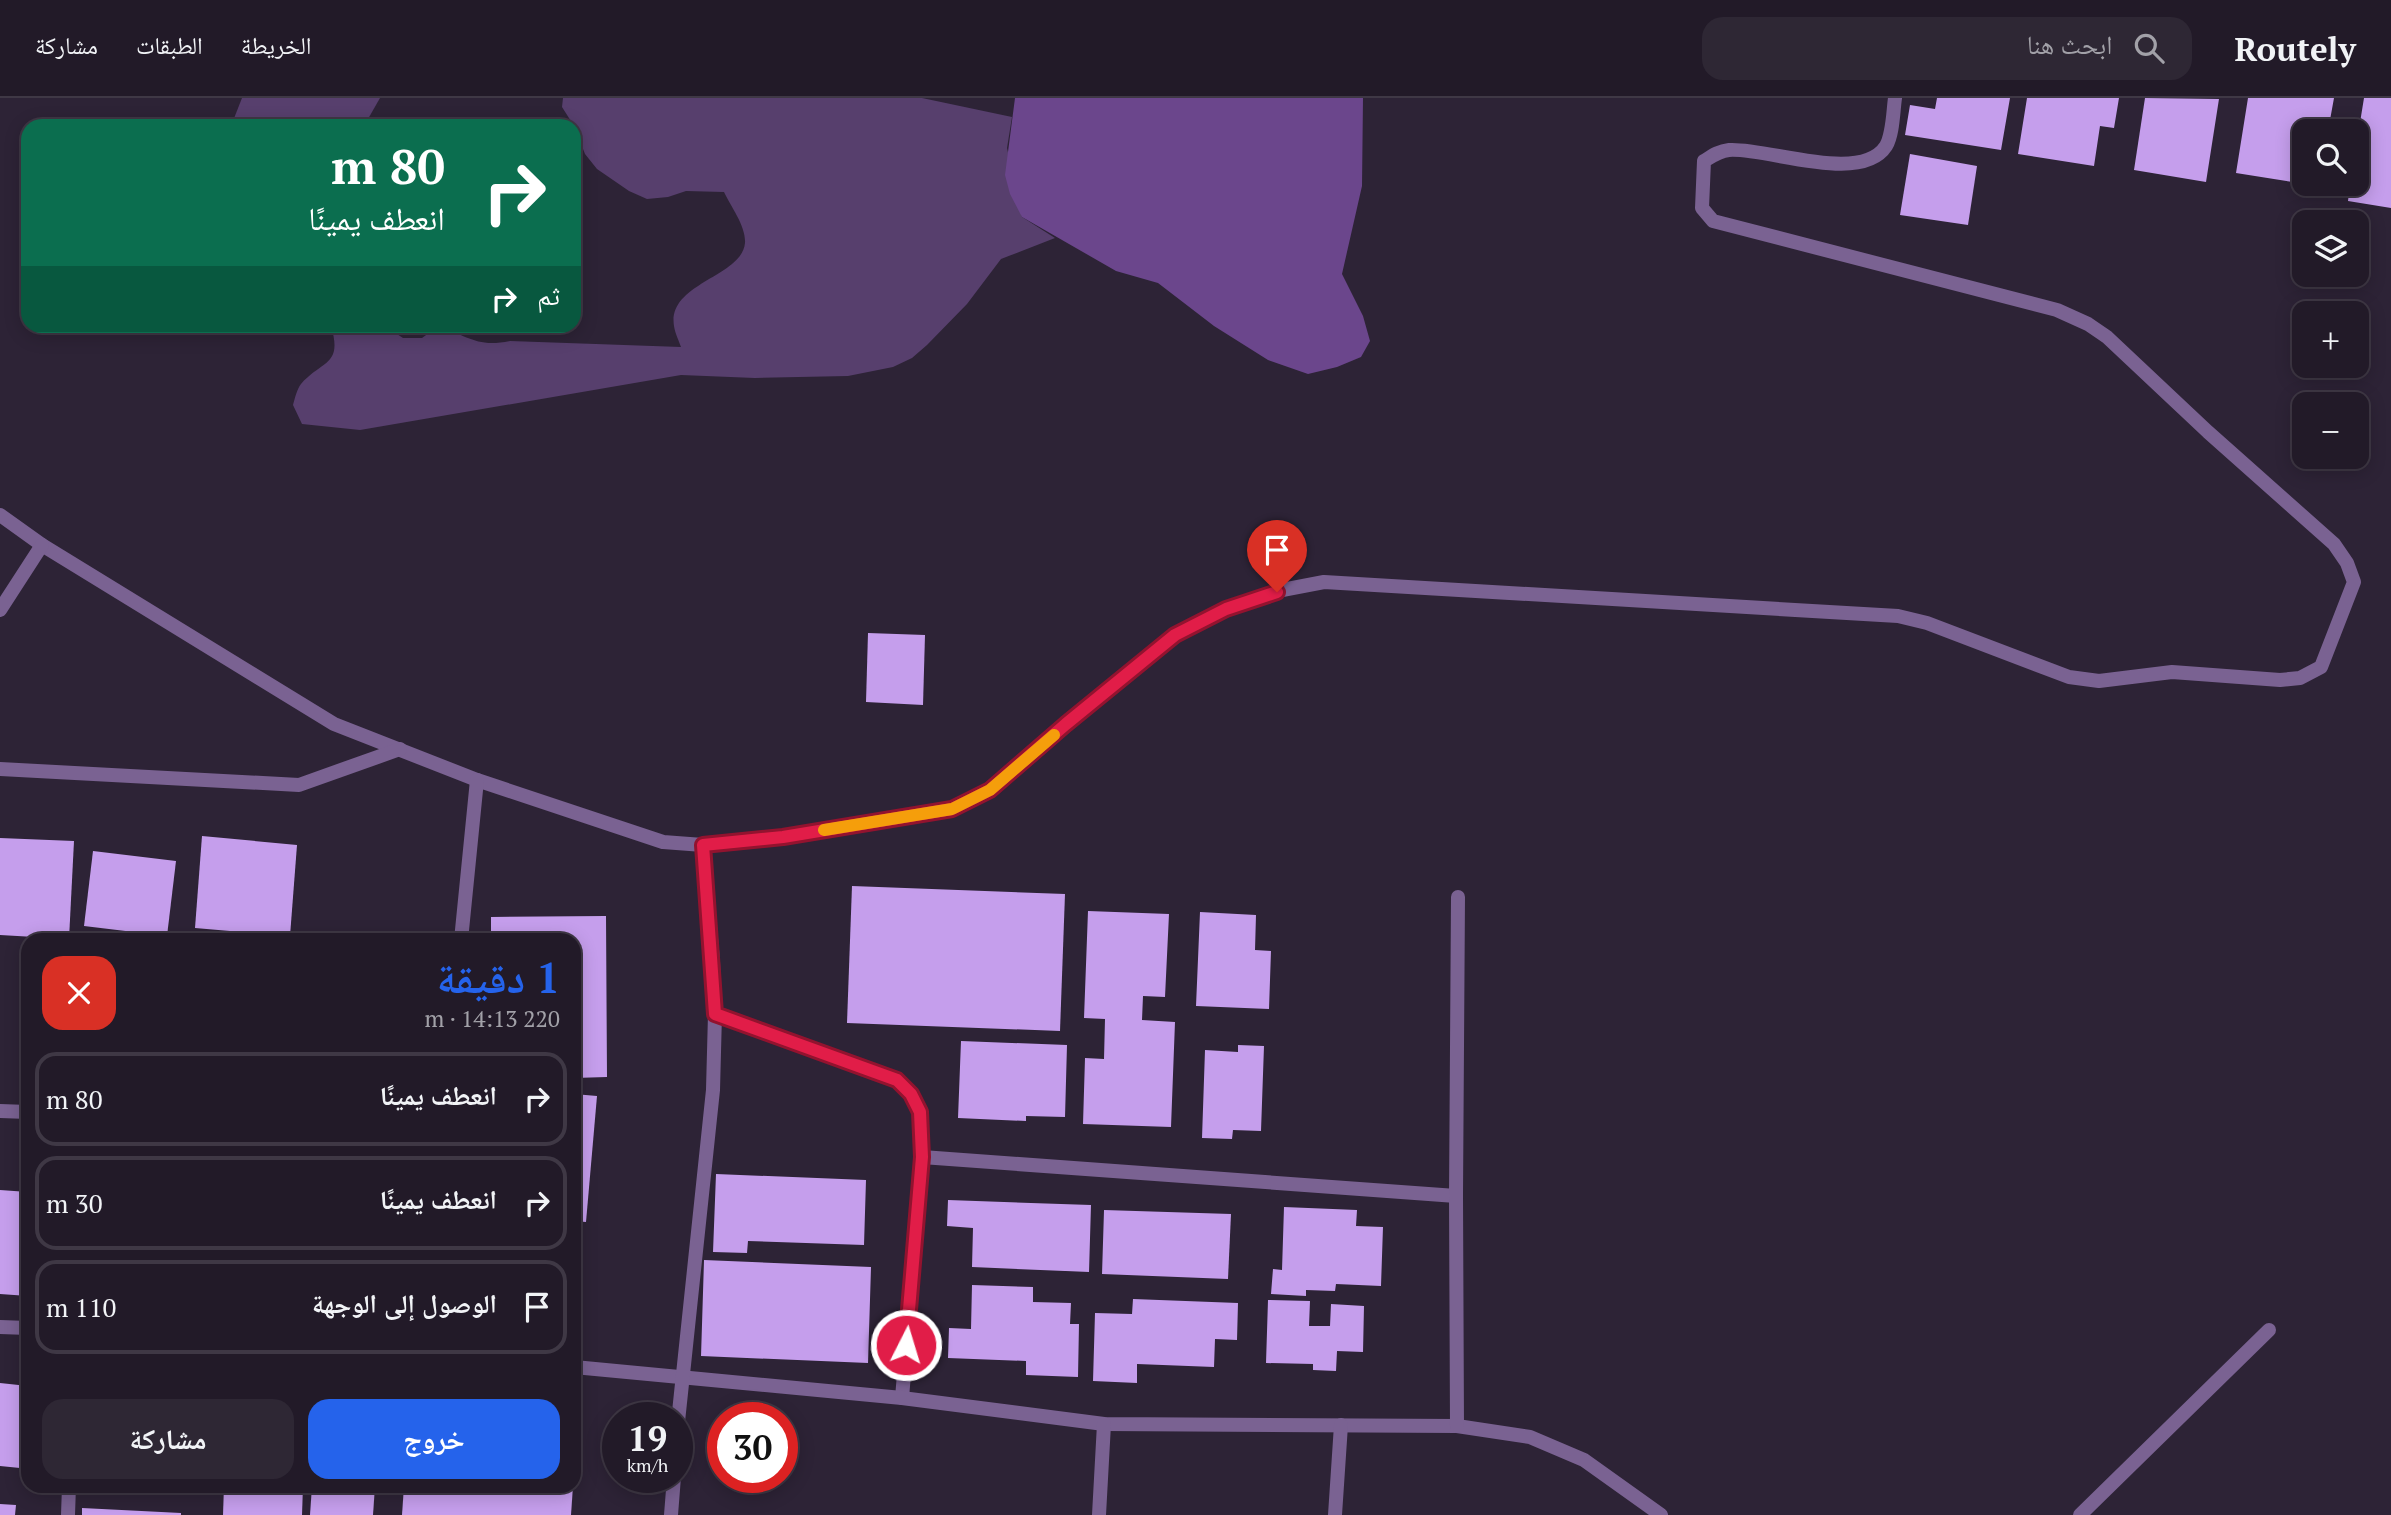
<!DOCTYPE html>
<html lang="ar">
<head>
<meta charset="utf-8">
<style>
	:root { --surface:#221a28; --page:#2e2734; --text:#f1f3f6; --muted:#a2a1a8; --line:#3f3845; --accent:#2563eb }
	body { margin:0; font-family:"PT Serif","Noto Naskh Arabic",serif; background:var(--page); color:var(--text); direction:rtl; height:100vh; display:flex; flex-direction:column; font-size:26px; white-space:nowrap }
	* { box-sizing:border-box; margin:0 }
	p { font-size:23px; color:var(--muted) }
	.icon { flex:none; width:38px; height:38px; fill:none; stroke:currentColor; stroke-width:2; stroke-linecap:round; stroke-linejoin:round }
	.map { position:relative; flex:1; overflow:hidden; direction:ltr }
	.panel { position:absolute; left:21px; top:835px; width:560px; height:560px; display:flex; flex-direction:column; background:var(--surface); border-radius:21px; box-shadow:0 4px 18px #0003,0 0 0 2px var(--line); direction:rtl }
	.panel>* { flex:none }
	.top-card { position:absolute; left:21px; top:21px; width:560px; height:214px; border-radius:21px; box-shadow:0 4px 18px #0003,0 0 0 2px var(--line); direction:rtl; background:#0b6e4f; color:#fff; overflow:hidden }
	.buttons { position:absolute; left:2292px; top:21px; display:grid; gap:14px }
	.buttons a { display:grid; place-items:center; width:77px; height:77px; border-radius:14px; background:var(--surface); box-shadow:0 4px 18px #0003,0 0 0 2px var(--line); font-size:35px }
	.speed { position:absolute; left:602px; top:1304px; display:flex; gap:14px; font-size:35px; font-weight:700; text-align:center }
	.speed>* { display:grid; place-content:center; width:91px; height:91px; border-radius:50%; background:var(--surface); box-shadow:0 4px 18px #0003,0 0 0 2px var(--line); line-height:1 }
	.speed small { font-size:18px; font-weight:400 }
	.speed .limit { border:10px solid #d22; background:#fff; color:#111 }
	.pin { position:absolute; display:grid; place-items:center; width:60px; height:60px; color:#fff; margin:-72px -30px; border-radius:50% 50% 50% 0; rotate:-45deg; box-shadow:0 0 7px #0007 }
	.pin .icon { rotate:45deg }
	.me { position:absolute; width:77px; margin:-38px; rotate:5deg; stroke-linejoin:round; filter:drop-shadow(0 0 5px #0008) }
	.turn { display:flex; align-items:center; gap:24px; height:147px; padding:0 21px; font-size:32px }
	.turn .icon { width:91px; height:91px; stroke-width:2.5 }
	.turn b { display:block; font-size:49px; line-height:60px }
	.then { display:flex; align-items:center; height:66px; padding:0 21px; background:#0003; gap:14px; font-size:26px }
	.round { display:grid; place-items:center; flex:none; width:74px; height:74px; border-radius:21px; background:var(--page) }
	.head { display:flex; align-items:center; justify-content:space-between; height:119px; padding:0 21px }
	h1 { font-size:42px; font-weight:700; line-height:52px; color:var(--accent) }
	.action { display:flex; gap:14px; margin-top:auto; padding:14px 21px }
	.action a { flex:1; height:80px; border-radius:21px; background:var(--accent); color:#fff; font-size:28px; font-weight:700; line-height:80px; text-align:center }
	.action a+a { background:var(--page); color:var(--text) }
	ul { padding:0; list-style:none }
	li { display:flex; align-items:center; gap:21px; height:94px; margin:0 14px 10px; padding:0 7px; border:4px solid var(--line); border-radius:21px }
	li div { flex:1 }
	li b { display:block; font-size:26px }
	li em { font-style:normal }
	header { display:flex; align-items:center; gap:42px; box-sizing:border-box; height:98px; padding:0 35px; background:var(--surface); border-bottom:2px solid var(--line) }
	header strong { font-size:33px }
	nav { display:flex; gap:38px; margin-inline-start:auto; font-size:24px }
	.search { width:490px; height:63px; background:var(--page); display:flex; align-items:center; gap:18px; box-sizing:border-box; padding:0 24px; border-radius:21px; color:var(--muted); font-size:26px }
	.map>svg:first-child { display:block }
</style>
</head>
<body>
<header>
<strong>Routely</strong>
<div class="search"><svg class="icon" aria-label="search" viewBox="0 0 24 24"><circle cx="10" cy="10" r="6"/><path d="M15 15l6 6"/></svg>ابحث هنا</div>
<nav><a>الخريطة</a><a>الطبقات</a><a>مشاركة</a></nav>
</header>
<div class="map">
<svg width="2391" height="1417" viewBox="0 0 2391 1417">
	<rect width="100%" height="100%" fill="#2d2336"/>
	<g fill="#573f6d">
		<path d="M242 0H380L364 28H231Z"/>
		<path d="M563 0H922L1012 19 1007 50 1022 119 1055 140 1001 161 967 206 927 247 912 260 893 269 848 278 755 280 681 277 360 332 302 326 293 307C295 300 297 291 301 286 322 262 343 268 331 228H385L403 240H422L437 229C469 237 475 250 510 243L681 249C679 243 675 235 674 228 667 185 742 179 745 145 746 128 731 109 724 94L686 93 668 99 647 101 629 93 597 71 585 56 574 28 562 9Z"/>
	</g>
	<path fill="#6b468c" d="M1015 0H1363L1362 88 1342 176 1363 218 1370 243 1361 259 1337 269 1308 276 1268 262 1214 228 1158 185 1116 173 1022 119 1010 96 1005 77Z"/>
	<g fill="#c59eec">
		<path d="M1937 0H2010L2001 52 1905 37 1910 7 1935 11Z"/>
		<path d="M2027 0H2119L2114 30 2100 28 2094 68 2018 56Z"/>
		<path d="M2145 0 2219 1 2206 84 2134 72Z"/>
		<path d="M2248 0H2334L2328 33H2305V86L2236 75Z"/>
		<path d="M2364 0H2391V110L2348 103 2350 86H2357V43Z"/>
		<path d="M1910 56 1977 68 1968 127 1900 117Z"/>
		<path d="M868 535 925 537 923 607 866 604Z"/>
		<path d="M202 738 297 747 290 838 195 830Z"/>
		<path d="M0 740 74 743 69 841 0 837Z"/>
		<path d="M93 753 176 763 167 838 84 828Z"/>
		<path d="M852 788 1065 796 1060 933 847 925Z"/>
		<path d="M1088 813 1169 816 1165 899 1143 898 1142 922 1175 924 1171 1029 1083 1026 1085 960 1104 961 1105 921 1084 920Z"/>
		<path d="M1200 814 1256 817 1255 852 1271 853 1269 911 1196 908Z"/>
		<path d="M606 818 607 979 574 980V842H491V819Z"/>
		<path d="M961 943 1067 947 1065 1019 1026 1018V1023L958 1020Z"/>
		<path d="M1238 947 1264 948 1261 1033 1233 1032 1232 1041 1202 1040 1205 952 1238 954Z"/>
		<path d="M574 996 597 998 586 1124 574 1123Z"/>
		<path d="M716 1076 866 1082 864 1147 748 1143 747 1155 713 1154Z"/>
		<path d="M0 1092 28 1094V1198L0 1196Z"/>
		<path d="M948 1102 1091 1107 1089 1174 972 1169 973 1130 947 1128Z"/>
		<path d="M1284 1109 1357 1112 1356 1128 1383 1129 1381 1188 1336 1186 1335 1193 1306 1192V1198L1271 1196 1273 1171 1282 1172Z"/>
		<path d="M1104 1112 1231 1116 1228 1181 1102 1176Z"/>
		<path d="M704 1162 871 1169 868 1265 701 1258Z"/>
		<path d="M972 1187 1033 1189V1204L1071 1205 1070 1226H1079L1078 1279 1026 1277V1263L948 1260 949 1230 971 1231Z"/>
		<path d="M1133 1201 1238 1205 1237 1242 1215 1241 1214 1269 1137 1266V1285L1093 1283 1095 1215 1132 1216Z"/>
		<path d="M1268 1202 1310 1203 1309 1228H1330L1331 1206 1364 1208 1363 1254 1337 1253 1336 1273 1313 1272V1266L1266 1265Z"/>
		<path d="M0 1285 28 1288 20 1370 0 1368Z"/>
		<path d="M135 1388H204L203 1394 135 1390Z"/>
		<path d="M224 1388H303L302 1417H223Z"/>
		<path d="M312 1388H375L373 1417H310Z"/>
		<path d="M404 1388H573L571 1417H402Z"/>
		<path d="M0 1406 16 1407 15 1417H0Z"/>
		<path d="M82 1410 181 1415V1417H82Z"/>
	</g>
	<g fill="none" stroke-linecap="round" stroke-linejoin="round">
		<g stroke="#7a6292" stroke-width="14">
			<path d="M0 417 42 447 334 626 477 682 663 744 703 747 783 739 952 711 990 692 1066 626 1176 537 1226 511 1277 493 1324 484 1898 518 1927 525 2069 579 2099 583 2172 574 2280 582 2300 580 2321 569 2354 484 2347 465 2334 446 2208 334 2107 239 2088 226 2057 212 1713 123 1702 110 1704 63C1712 58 1719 53 1729 52 1766 49 1861 87 1886 48 1893 36 1893 14 1895 0"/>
			<path d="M0 512 42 447"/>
			<path d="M0 671 299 687 400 651"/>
			<path d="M461 842 477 682"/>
			<path d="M715 916 897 982 911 996 920 1014 922 1059 902 1300"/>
			<path d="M0 1013 28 1014"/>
			<path d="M922 1059 1456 1098"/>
			<path d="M0 1229 28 1230"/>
			<path d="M574 1269 902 1300 1104 1326 1457 1328 1530 1339 1584 1362 1661 1417"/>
			<path d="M1457 1328 1456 1098 1458 799"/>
			<path d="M677 1333 713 992 715 916 713 863 703 747"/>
			<path d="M68 1417 69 1388"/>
			<path d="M671 1417 674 1379"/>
			<path d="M1099 1417 1104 1326"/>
			<path d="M1335 1417 1341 1327"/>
			<path d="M2080 1417 2269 1232"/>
		</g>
	</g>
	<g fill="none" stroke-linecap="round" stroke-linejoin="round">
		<g stroke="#92132f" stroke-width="18">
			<path id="route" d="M906 1247 922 1059 920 1014 911 996 897 982 715 916 703 747 783 739 952 711 990 692 1066 626 1175 537 1226 511 1277 494"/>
		</g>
		<use href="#route" stroke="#e11d48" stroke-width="12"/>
		<path stroke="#f59e0b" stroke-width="12" d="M824 732 952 711 990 692 1054 637"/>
	</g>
</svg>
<div class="buttons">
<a><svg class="icon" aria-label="search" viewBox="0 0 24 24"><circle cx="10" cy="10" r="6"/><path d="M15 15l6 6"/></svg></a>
<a><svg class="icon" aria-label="layers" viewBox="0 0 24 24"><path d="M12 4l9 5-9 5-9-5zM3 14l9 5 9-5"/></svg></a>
<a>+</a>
<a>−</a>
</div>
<div class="speed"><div>19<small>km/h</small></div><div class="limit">30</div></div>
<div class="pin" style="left:1277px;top:494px;background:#d93025"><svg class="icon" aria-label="arrive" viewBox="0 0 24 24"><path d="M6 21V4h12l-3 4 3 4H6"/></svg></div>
<svg class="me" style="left:906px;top:1247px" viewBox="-20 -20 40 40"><circle r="17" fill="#e11d48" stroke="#fff" stroke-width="3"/><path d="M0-11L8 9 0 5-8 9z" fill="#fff"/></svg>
<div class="top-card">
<div class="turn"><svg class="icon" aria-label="right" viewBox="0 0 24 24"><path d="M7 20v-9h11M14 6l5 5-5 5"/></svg><div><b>80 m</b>انعطف يمينًا</div></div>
<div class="then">ثم<svg class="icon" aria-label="right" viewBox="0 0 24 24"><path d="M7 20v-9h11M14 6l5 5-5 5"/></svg></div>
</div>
<section class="panel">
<div class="head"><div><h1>1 دقيقة</h1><p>220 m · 14:13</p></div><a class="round" style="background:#d93025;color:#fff"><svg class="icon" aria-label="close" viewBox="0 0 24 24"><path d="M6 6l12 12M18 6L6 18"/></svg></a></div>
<ul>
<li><svg class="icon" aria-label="right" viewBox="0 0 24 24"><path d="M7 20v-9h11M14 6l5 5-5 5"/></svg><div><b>انعطف يمينًا</b></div><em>80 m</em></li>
<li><svg class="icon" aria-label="right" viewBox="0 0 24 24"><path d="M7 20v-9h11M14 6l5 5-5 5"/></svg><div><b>انعطف يمينًا</b></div><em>30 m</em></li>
<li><svg class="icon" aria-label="arrive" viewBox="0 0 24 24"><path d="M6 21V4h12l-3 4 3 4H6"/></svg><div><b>الوصول إلى الوجهة</b></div><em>110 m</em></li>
</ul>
<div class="action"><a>خروج</a><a>مشاركة</a></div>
</section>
</div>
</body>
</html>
